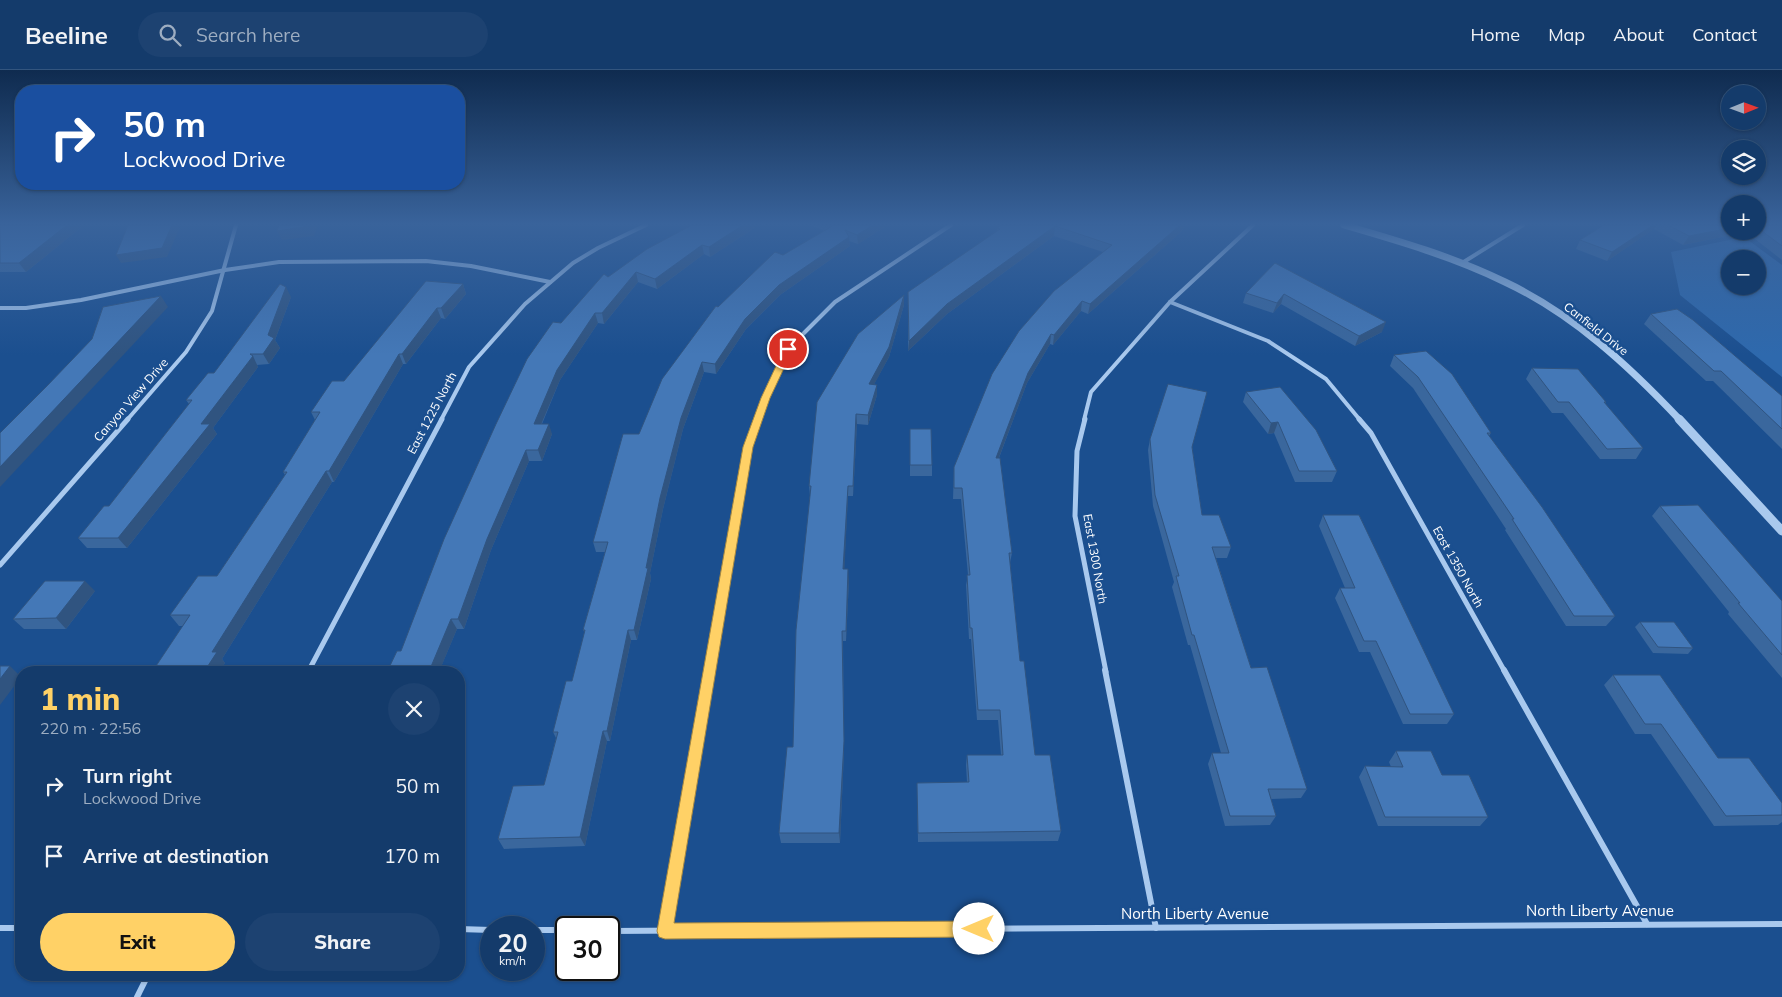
<!DOCTYPE html>
<html lang="en">
<head>
<meta charset="utf-8">
<style>
	:root { --surface:#143b6b; --page:#1d4271; --text:#f1f3f6; --muted:#9dadc1; --line:#33557e; --accent:#ffd166 }
	body { margin:0; font-family:Mulish,sans-serif; background:var(--page); color:var(--text); height:100vh; display:flex; flex-direction:column; font-size:19px; white-space:nowrap }
	* { box-sizing:border-box; margin:0 }
	p { font-size:16px; color:var(--muted) }
	.icon { flex:none; width:28px; height:28px; fill:none; stroke:currentColor; stroke-width:2; stroke-linecap:round; stroke-linejoin:round }
	.map { position:relative; flex:1; overflow:hidden }
	.drawer { position:absolute; left:15px; top:596px; width:450px; height:315px; display:flex; flex-direction:column; background:var(--surface); border-radius:20px; box-shadow:0 1px 4px #0004,0 0 0 1px var(--line) }
	.drawer>* { flex:none }
	.banner { position:absolute; left:15px; top:15px; width:450px; height:105px; border-radius:20px; box-shadow:0 1px 4px #0004,0 0 0 1px var(--line); background:#1a4fa0; color:#fff; overflow:hidden }
	.needle { width:32px; rotate:89deg }
	.tools { position:absolute; left:1721px; top:15px; display:grid; gap:10px }
	.tools a { display:grid; place-items:center; width:45px; height:45px; border-radius:50%; background:var(--surface); box-shadow:0 1px 4px #0004,0 0 0 1px var(--line); font-size:25px }
	.speed { position:absolute; left:480px; top:846px; display:flex; gap:10px; font-size:25px; font-weight:700; text-align:center }
	.speed>* { display:grid; place-content:center; width:65px; height:65px; border-radius:50%; background:var(--surface); box-shadow:0 1px 4px #0004,0 0 0 1px var(--line); line-height:1 }
	.speed small { font-size:12px; font-weight:400 }
	.speed .limit { border:2px solid #111; border-radius:8px; background:#fff; color:#111 }
	.pin { position:absolute; display:grid; place-items:center; width:42px; height:42px; color:#fff; margin:-21px; border:2px solid #fff; border-radius:50%; box-shadow:0 1px 5px #0007 }
	.me { position:absolute; width:55px; margin:-28px; rotate:270deg; stroke-linejoin:round; filter:drop-shadow(0 0 4px #0008) }
	.turn { display:flex; align-items:center; gap:18px; height:105px; padding:0 25px; font-size:22px }
	.turn .icon { width:65px; height:65px; stroke-width:2.5 }
	.turn b { display:block; font-size:35px; line-height:42px }
	.round { display:grid; place-items:center; flex:none; width:52px; height:52px; border-radius:26px; background:var(--page) }
	.summary { display:flex; align-items:center; justify-content:space-between; height:85px; padding:0 25px }
	h1 { font-size:30px; font-weight:800; line-height:38px; color:var(--accent) }
	.cta { display:flex; gap:10px; margin-top:auto; padding:10px 25px }
	.cta a { flex:1; height:58px; border-radius:30px; background:var(--accent); color:#111; font-size:20px; font-weight:800; line-height:58px; text-align:center }
	.cta a+a { background:var(--page); color:var(--text) }
	ul { padding:0; list-style:none }
	li { display:flex; align-items:center; gap:15px; height:70px; padding:0 25px }
	li div { flex:1 }
	li b { display:block; font-size:19px }
	li em { font-style:normal }
	header { display:flex; align-items:center; gap:30px; box-sizing:border-box; height:70px; padding:0 25px; background:var(--surface); border-bottom:1px solid var(--line) }
	header strong { font-size:24px }
	nav { display:flex; gap:28px; margin-inline-start:auto; font-size:18px }
	.search { width:350px; height:45px; background:var(--page); display:flex; align-items:center; gap:12px; box-sizing:border-box; padding:0 18px; border-radius:28px; color:var(--muted); font-size:19px }
	.map>svg:first-child { display:block }
</style>
</head>
<body>
<header>
<strong>Beeline</strong>
<div class="search"><svg class="icon" aria-label="search" viewBox="0 0 24 24"><circle cx="10" cy="10" r="6"/><path d="M15 15l6 6"/></svg>Search here</div>
<nav><a>Home</a><a>Map</a><a>About</a><a>Contact</a></nav>
</header>
<div class="map">
<svg width="1782" height="927" viewBox="0 0 1782 927">
	<rect width="100%" height="100%" fill="#1b4f8f"/>
	<path fill="#2e69ad" fill-rule="evenodd" d="M1744 167 1782 195V307L1680 225 1671 182ZM1730 189H1758V216H1730Z"/>
	<g fill="none" stroke-linecap="round" stroke-linejoin="round">
		<g stroke="#a9c9ee" stroke-width="4">
			<path d="M1462 193 1523 155"/>
			<path d="M1170 232 1268 271 1326 309 1360 350"/>
			<path d="M0 238H26L81 230 225 200 279 192 426 191 471 196 550 212"/>
			<path d="M127 350 186 282 212 241 236 155"/>
			<path d="M441 350 469 297 525 234 573 193 598 178 646 155"/>
			<path d="M757 350 788 279 835 232 951 155"/>
			<path d="M1084 350 1091 322 1170 232 1253 155"/>
		</g>
		<g stroke="#a9c9ee" stroke-width="5">
			<path d="M1085 349 1077 381 1075 446 1106 602"/>
			<path d="M1359 349 1371 363 1505 602"/>
			<path d="M0 495 128 349"/>
			<path d="M308 602 442 349"/>
			<path d="M709 602 748 377 758 349"/>
		</g>
		<g stroke="#a9c9ee" stroke-width="6">
			<path d="M1105 600 1156 858"/>
			<path d="M1504 600 1647 854"/>
			<path d="M0 858H21"/>
			<path d="M459 859 491 860"/>
			<path d="M534 860H566"/>
			<path d="M609 861 1782 854"/>
			<path d="M665 861 710 600"/>
			<path d="M137 927 148 905"/>
		</g>
		<path stroke="#a9c9ee" stroke-width="7" d="M1344 155C1399 171 1454 187 1505 212 1573 244 1629 296 1680 350"/>
		<path stroke="#a9c9ee" stroke-width="9" d="M1679 349 1782 461"/>
	</g>
	<g fill="#3a679d">
		<path d="M0 155H84L26 202H0Z"/>
		<path d="M692 155H759L710 187 704 184 657 219 638 212 604 254 598 253 560 310 542 354 552 364 542 391H529L491 480 464 559H457L440 599 387 602 401 581 561 253 608 207Z"/>
		<path d="M810 155H888L858 174 849 171 850 176 780 225 746 259 716 304 704 302 683 359 663 439 650 503 651 509 637 570H631L610 671H607L585 776 504 779 498 769 544 715 556 668 553 662 572 611 585 563 583 560 605 482H596L593 472 639 364 718 237 783 185 825 161Z"/>
		<path d="M1001 155H1186L1183 158 1182 161 1088 244 1081 241 1053 275 1050 274 1027 313 999 388 1012 483 1010 493 1020 591 1035 685 1061 761 1058 771 918 772 917 713 967 712 966 695 967 685H1001L998 650H977L971 569H969L966 515 968 505 961 429H953L954 397 1103 182 1054 166 947 244 908 281V232L997 160V158Z"/>
		<path d="M1604 155H1730V161H1758V155H1782V190L1746 162 1683 175 1654 159 1607 191 1576 179 1580 170Z"/>
		<path d="M1275 193 1382 262 1355 276 1281 234 1273 243 1243 233 1246 223Z"/>
		<path d="M463 214 466 224 445 249 441 248 406 294H403L334 412H332L222 589 225 593 219 602H152L183 556H179L170 545 217 506 285 405 283 402 315 350 311 342 344 311Z"/>
		<path d="M904 225V235L889 287 874 314 877 325 868 355 857 354 853 426H848L844 499 849 510 846 571H843L844 681 840 773H781L779 763 793 677 810 426 809 416Z"/>
		<path d="M291 227 275 270 280 278 269 294 257 295 258 297 213 358 217 364 127 478H87L78 468 109 436 189 334 186 330Z"/>
		<path d="M1651 244 1782 326V379L1713 311H1706L1644 254Z"/>
		<path d="M1394 285 1491 363 1489 366 1615 546 1606 556H1566L1505 460 1506 459 1413 318 1390 296Z"/>
		<path d="M1532 298 1606 332 1605 334 1643 378 1636 389H1600L1563 343H1552L1526 309Z"/>
		<path d="M1246 322 1337 401 1332 412H1295L1274 363 1268 364 1243 332Z"/>
		<path d="M910 359 932 395V406H910Z"/>
		<path d="M1150 369 1192 377 1202 445 1231 477 1227 488H1216L1251 598 1307 719 1301 728 1271 729 1276 746 1270 755 1225 756 1208 694 1212 683H1221L1190 575H1188L1172 517 1174 512 1153 436 1148 380Z"/>
		<path d="M1660 436 1782 531V608L1728 544 1729 542 1652 446Z"/>
		<path d="M1323 445 1454 644 1447 654H1403L1370 582H1359L1335 528 1340 518H1345L1319 456Z"/>
		<path d="M95 521 66 559H24L13 549Z"/>
		<path d="M1640 552 1693 578 1688 584 1653 583 1635 557Z"/>
		<path d="M1613 605 1718 688 1782 733V752L1778 755 1714 756 1651 664H1635L1604 615Z"/>
		<path d="M1396 681 1442 705 1488 747 1480 756H1378L1359 707 1365 696 1391 697 1389 692Z"/>
	</g>
	<g fill="#305480">
		<path d="M67 155H84L26 202 19 193Z"/>
		<path d="M172 155H181L167 187 121 193 116 185Z"/>
		<path d="M310 155H318L314 166 282 170 277 161Z"/>
		<path d="M743 155H759L710 187 709 177Z"/>
		<path d="M873 155H888L858 174 857 165Z"/>
		<path d="M1180 155H1186L1183 158 1182 161 1088 244 1090 234Z"/>
		<path d="M1653 155H1657L1654 159 1607 191 1612 182Z"/>
		<path d="M1055 156 1054 166 947 244 908 281 909 271 947 234Z"/>
		<path d="M1730 158V161H1746V162L1683 175 1689 166Z"/>
		<path d="M849 167 850 176 780 225 746 259 716 304 715 294 745 249 779 215Z"/>
		<path d="M702 175 704 184 657 219 655 209Z"/>
		<path d="M636 202 638 212 604 254 602 243Z"/>
		<path d="M463 214 466 224 445 249 441 238Z"/>
		<path d="M286 217 291 227 275 270 280 278 269 294 263 284 268 265Z"/>
		<path d="M1284 224 1281 234 1273 243 1277 233Z"/>
		<path d="M904 225V235L889 287 869 324V314Z"/>
		<path d="M161 226 168 237 0 417V397Z"/>
		<path d="M1082 231 1081 241 1053 275 1054 265Z"/>
		<path d="M437 238 441 248 406 294 402 284Z"/>
		<path d="M595 243 598 253 560 310 537 364 534 354 557 300Z"/>
		<path d="M1386 252 1382 262 1355 276 1359 266Z"/>
		<path d="M1051 264 1050 274 1027 313 995 398 996 388 1028 303Z"/>
		<path d="M399 284 403 294 334 412 329 401Z"/>
		<path d="M253 286 258 297 213 358 217 364 127 478 118 468 201 354Z"/>
		<path d="M702 292 704 302 683 359 663 439 650 503 651 509 637 570 634 560 646 498 660 428 681 348Z"/>
		<path d="M877 315V325L868 355V345Z"/>
		<path d="M856 344 857 354 853 426V416Z"/>
		<path d="M1278 352 1274 363 1268 364 1271 353Z"/>
		<path d="M549 354 552 364 542 391 538 380Z"/>
		<path d="M526 380 529 391 491 480 464 559 458 549 487 469Z"/>
		<path d="M326 401 332 412 222 589 225 593 219 602H204L212 582Z"/>
		<path d="M848 416V426L844 510 843 499Z"/>
		<path d="M848 499 849 510 846 571V561Z"/>
		<path d="M85 511 95 521 66 559 56 548Z"/>
		<path d="M451 549 457 559 439 602 430 599Z"/>
		<path d="M628 560 631 570 610 671 607 661Z"/>
		<path d="M842 561 844 681 840 773 839 763Z"/>
		<path d="M10 596 21 607 0 635V609Z"/>
		<path d="M459 606 461 610 459 615Z"/>
		<path d="M603 661 607 671 585 776 580 767Z"/>
	</g>
	<g fill="#4478b7" stroke="#305480">
		<path d="M0 155H67L19 193H0Z"/>
		<path d="M128 155H172L162 178 116 185Z"/>
		<path d="M279 155H310L309 156 277 161Z"/>
		<path d="M692 155H743L709 177 702 175 655 209 636 202 602 243H595L557 300 534 354H549L538 380H526L487 469 458 549H451L430 599H455L454 602H387L397 581H401L444 469 496 354 527 289 553 252 561 253 604 204 608 207 647 179Z"/>
		<path d="M833 155H873L857 165 845 160 849 167 779 215 745 249 715 294 702 292 681 348 660 428 646 498H648L634 560H628L607 661H603L580 767 498 769 513 716 544 715 558 662H553L566 611H572L585 560H583L608 472H593L623 364H639L662 309 716 236 718 237 775 182 783 185 834 155Z"/>
		<path d="M1001 155H1180L1090 234 1082 231 1054 265 1051 264 1028 303 996 388H1000L1012 483H1009L1020 591H1024L1035 685H1050L1061 761 918 763 917 713 969 712 967 685H1003L1000 640H978L972 558H970L967 505H970L962 418H954V397L992 304 1019 261 1054 221 1112 175 1055 156 947 234 909 271 908 222 1000 159 997 158Z"/>
		<path d="M1604 155H1653L1612 182 1580 170Z"/>
		<path d="M1668 155H1730V158L1689 166Z"/>
		<path d="M1758 155H1782V176L1758 158Z"/>
		<path d="M1275 193 1386 252 1359 266 1284 224 1277 233 1246 223Z"/>
		<path d="M426 211 463 214 441 238H437L402 284H399L329 401H326L212 582H217L204 602H152L190 545H170L198 506H217L287 402H283L320 342H311L332 311H344Z"/>
		<path d="M280 214 286 217 268 265 274 268 263 284H250L253 286 201 354H210L118 468H78L104 436H109L192 330H186L208 303H214Z"/>
		<path d="M904 225 889 277 869 314 877 315 868 345 856 344 853 416H848L843 499H848L846 561H842L844 671 839 763H779L787 677H793L796 560 811 416H809L817 332 858 264Z"/>
		<path d="M161 226 0 397V363L46 317 92 269 103 237Z"/>
		<path d="M1677 239 1693 250 1782 326V359L1721 301H1714L1651 244Z"/>
		<path d="M1426 281 1452 304 1491 363H1487L1542 437 1615 546H1574L1512 449H1514L1418 307 1394 285Z"/>
		<path d="M1532 298 1578 299 1606 332H1604L1643 378 1607 379 1569 332H1558Z"/>
		<path d="M1168 314 1207 322 1192 377 1202 445H1219L1231 477H1212L1251 598 1267 597 1307 719H1268L1276 746H1230L1212 683H1229L1194 565H1192L1176 506H1179L1155 425 1150 369Z"/>
		<path d="M1280 317 1316 360 1337 401H1299L1278 352 1271 353 1246 322Z"/>
		<path d="M910 359H931L932 395H910Z"/>
		<path d="M1698 435 1782 531V585L1738 533H1740L1660 436Z"/>
		<path d="M1323 445H1359L1454 644H1410L1376 571H1364L1340 518H1355Z"/>
		<path d="M45 511H85L56 548 13 549Z"/>
		<path d="M1640 552H1674L1693 578 1658 577Z"/>
		<path d="M0 596H10L0 609Z"/>
		<path d="M1613 605H1660L1718 688H1749L1782 733V745L1726 746 1661 654H1645Z"/>
		<path d="M1396 681H1431L1442 705H1469L1488 747H1385L1365 696 1403 697Z"/>
	</g>
	<linearGradient id="sky" x2="0" y2="1"><stop stop-color="#0f2b4f"/><stop offset="0.54" stop-color="#39639b"/><stop offset="1" stop-color="#39639b" stop-opacity="0"/></linearGradient>
	<rect width="1782" height="285" fill="url(#sky)"/>
	<path fill="#ffd166" stroke="#a68842" d="M788 276 793 279 770 328 753 377 674 853 979 851 985 853 987 859 985 865 979 867 665 869 659 867 657 861 743 377 761 328 784 279Z"/>
	<g text-anchor="middle" stroke-width="5" stroke-linejoin="round" paint-order="stroke">
		<g font-size="12" fill="#fff" stroke="#1b4f8f">
			<text transform="translate(1596 259) rotate(38)" y="4">Canfield Drive</text>
			<text transform="translate(131 330) rotate(-49)" y="4">Canyon View Drive</text>
			<text transform="translate(432 343) rotate(-62)" y="4">East 1225 North</text>
			<text transform="translate(1095 489) rotate(80)" y="4">East 1300 North</text>
			<text transform="translate(1458 497) rotate(61)" y="4">East 1350 North</text>
		</g>
		<g font-size="15" fill="#fff" stroke="#1b4f8f">
			<text x="1600" y="846">North Liberty Avenue</text>
			<text x="1195" y="849">North Liberty Avenue</text>
		</g>
	</g>
</svg>
<div class="tools">
<a><svg class="needle" viewBox="-14 -14 28 28"><path d="M0-13l5 13h-10z" fill="#e53935"/><path d="M0 13l5-13h-10z" fill="#9dadc1"/></svg></a>
<a><svg class="icon" aria-label="layers" viewBox="0 0 24 24"><path d="M12 4l9 5-9 5-9-5zM3 14l9 5 9-5"/></svg></a>
<a>+</a>
<a>−</a>
</div>
<div class="speed"><div>20<small>km/h</small></div><div class="limit">30</div></div>
<div class="pin" style="left:788px;top:279px;background:#d93025"><svg class="icon" aria-label="arrive" viewBox="0 0 24 24"><path d="M6 21V4h12l-3 4 3 4H6"/></svg></div>
<svg class="me" style="left:979px;top:859px" viewBox="-20 -20 40 40"><circle r="19" fill="#fff"/><path d="M0-13L10 11 0 6-10 11z" fill="#ffd166"/></svg>
<div class="banner">
<div class="turn"><svg class="icon" aria-label="right" viewBox="0 0 24 24"><path d="M7 20v-9h11M14 6l5 5-5 5"/></svg><div><b>50 m</b>Lockwood Drive</div></div>
</div>
<section class="drawer">
<div class="summary"><div><h1>1 min</h1><p>220 m · 22:56</p></div><a class="round"><svg class="icon" aria-label="close" viewBox="0 0 24 24"><path d="M6 6l12 12M18 6L6 18"/></svg></a></div>
<ul>
<li><svg class="icon" aria-label="right" viewBox="0 0 24 24"><path d="M7 20v-9h11M14 6l5 5-5 5"/></svg><div><b>Turn right</b><p>Lockwood Drive</p></div><em>50 m</em></li>
<li><svg class="icon" aria-label="arrive" viewBox="0 0 24 24"><path d="M6 21V4h12l-3 4 3 4H6"/></svg><div><b>Arrive at destination</b></div><em>170 m</em></li>
</ul>
<div class="cta"><a>Exit</a><a>Share</a></div>
</section>
</div>
</body>
</html>
